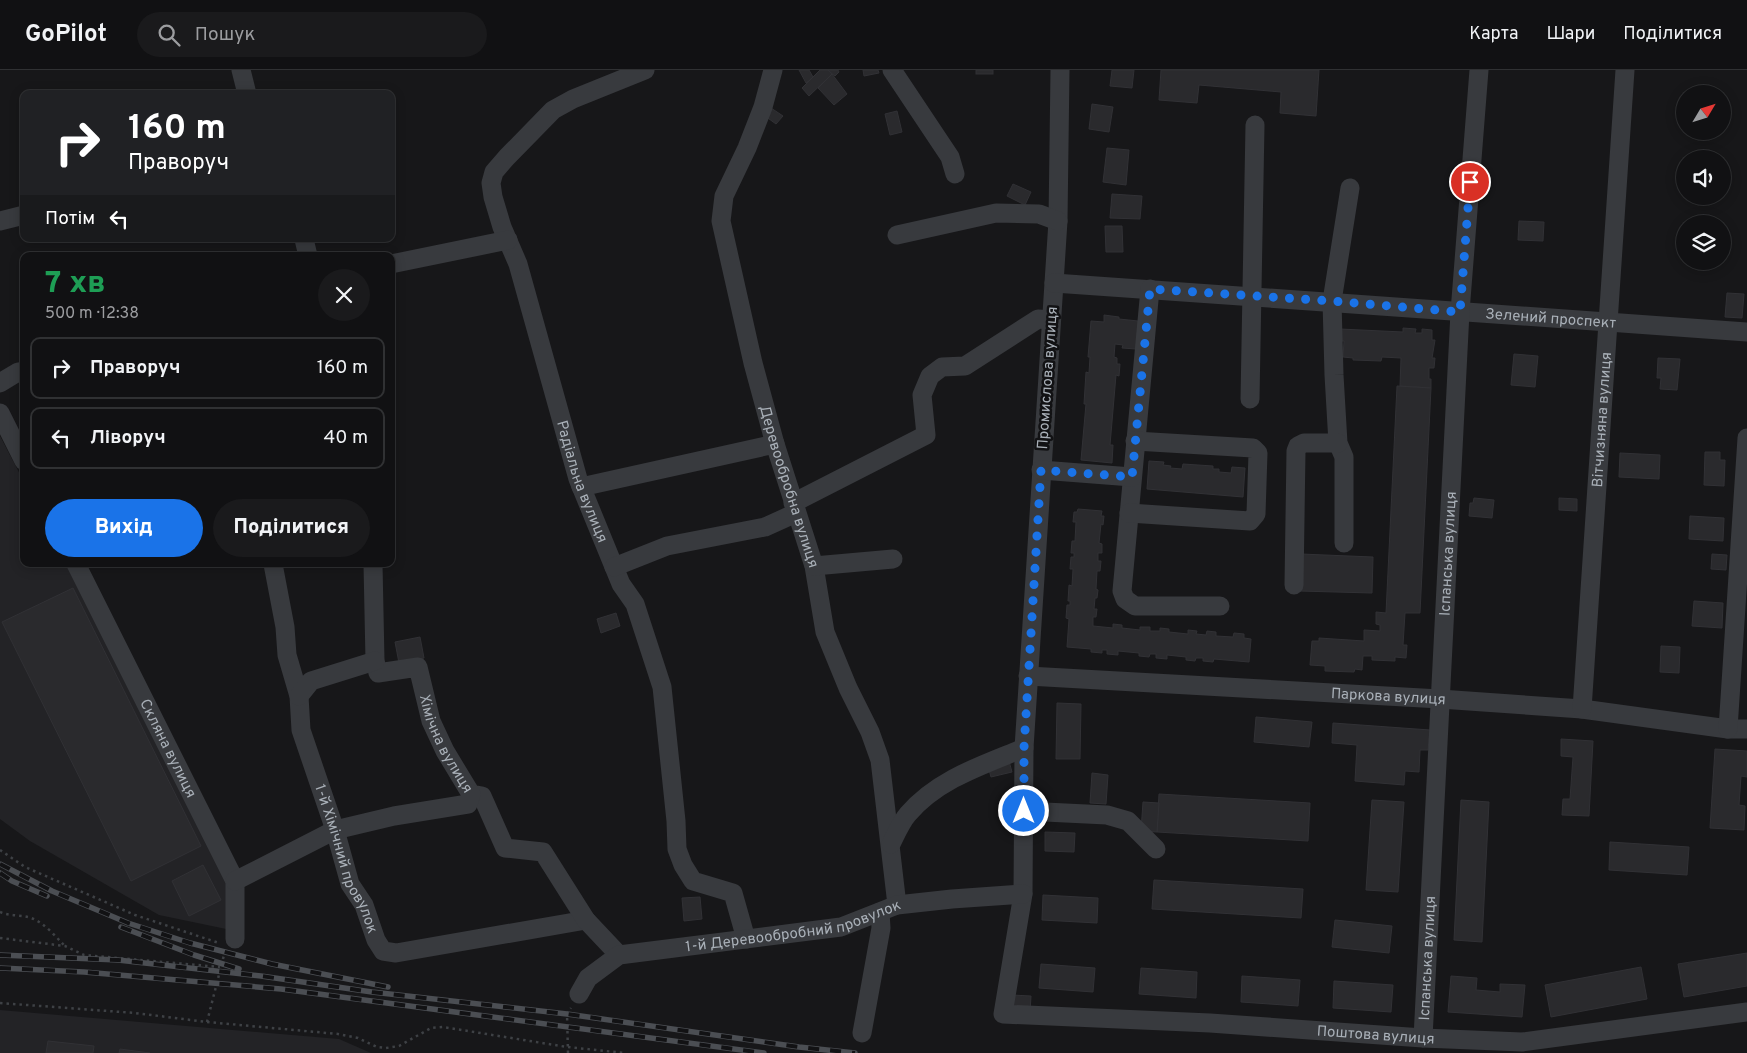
<!DOCTYPE html>
<html lang="uk">
<head>
<meta charset="utf-8">
<style>
	:root { --surface:#111113; --page:#1a1a1c; --text:#f1f3f6; --muted:#9c9da0; --line:#303133; --accent:#1a73e8 }
	body { margin:0; font-family:Overpass,sans-serif; background:var(--page); color:var(--text); height:100vh; display:flex; flex-direction:column; font-size:19px; white-space:nowrap }
	* { box-sizing:border-box; margin:0 }
	p { font-size:16px; color:var(--muted) }
	.icon { flex:none; width:28px; height:28px; fill:none; stroke:currentColor; stroke-width:2; stroke-linecap:round; stroke-linejoin:round }
	.map { position:relative; flex:1; overflow:hidden }
	.drawer { position:absolute; left:20px; top:182px; width:375px; height:315px; display:flex; flex-direction:column; background:var(--surface); border-radius:10px; box-shadow:0 2px 12px #0003,0 0 0 1px var(--line) }
	.drawer>* { flex:none }
	.top-card { position:absolute; left:20px; top:20px; width:375px; height:152px; border-radius:10px; box-shadow:0 2px 12px #0003,0 0 0 1px var(--line); background:#202124; color:#fff; overflow:hidden }
	.needle { width:32px; rotate:52deg }
	.tools { position:absolute; left:1676px; top:15px; display:grid; gap:10px }
	.tools a { display:grid; place-items:center; width:55px; height:55px; border-radius:50%; background:var(--surface); box-shadow:0 2px 12px #0003,0 0 0 1px var(--line); font-size:25px }
	.pin { position:absolute; display:grid; place-items:center; width:42px; height:42px; color:#fff; margin:-21px; border:2px solid #fff; border-radius:50%; box-shadow:0 1px 5px #0007 }
	.me { position:absolute; width:55px; margin:-28px; rotate:0deg; stroke-linejoin:round; filter:drop-shadow(0 0 4px #0008) }
	.turn { display:flex; align-items:center; gap:18px; height:105px; padding:0 25px; font-size:22px }
	.turn .icon { width:65px; height:65px; stroke-width:2.5 }
	.turn b { display:block; font-size:35px; line-height:42px }
	.then { display:flex; align-items:center; height:48px; padding:0 25px; background:#0003; gap:10px; font-size:19px }
	.round { display:grid; place-items:center; flex:none; width:52px; height:52px; border-radius:26px; background:var(--page) }
	.head { display:flex; align-items:center; justify-content:space-between; height:85px; padding:0 25px }
	h1 { font-size:30px; font-weight:800; line-height:38px; color:#1e9e55 }
	.primary-button { display:flex; gap:10px; margin-top:auto; padding:10px 25px }
	.primary-button a { flex:1; height:58px; border-radius:30px; background:var(--accent); color:#fff; font-size:20px; font-weight:800; line-height:58px; text-align:center }
	.primary-button a+a { background:var(--page); color:var(--text) }
	ul { padding:0; list-style:none }
	li { display:flex; align-items:center; gap:15px; height:62px; margin:0 10px 8px; padding:0 15px; border:2px solid var(--line); border-radius:10px }
	li div { flex:1 }
	li b { display:block; font-size:19px }
	li em { font-style:normal }
	header { display:flex; align-items:center; gap:30px; box-sizing:border-box; height:70px; padding:0 25px; background:var(--surface); border-bottom:1px solid var(--line) }
	header strong { font-size:24px }
	nav { display:flex; gap:28px; margin-inline-start:auto; font-size:18px }
	.search { width:350px; height:45px; background:var(--page); display:flex; align-items:center; gap:12px; box-sizing:border-box; padding:0 18px; border-radius:28px; color:var(--muted); font-size:19px }
	.map>svg:first-child { display:block }
</style>
</head>
<body>
<header>
<strong>GoPilot</strong>
<div class="search"><svg class="icon" aria-label="search" viewBox="0 0 24 24"><circle cx="10" cy="10" r="6"/><path d="M15 15l6 6"/></svg>Пошук</div>
<nav><a>Карта</a><a>Шари</a><a>Поділитися</a></nav>
</header>
<div class="map">
<svg width="1747" height="983" viewBox="0 0 1747 983">
	<rect width="100%" height="100%" fill="#171719"/>
	<g fill="#232326">
		<path d="M0 366 24 412V494H66L229 809 231 860 159 845 30 771 0 749Z"/>
		<path d="M0 940 339 969 371 983H0Z"/>
	</g>
	<g fill="#2a2a2d" stroke="#313135">
		<path d="M799 0H809L813 7 806 13Z"/>
		<path d="M820 0H828L832 4 809 26 802 18Z"/>
		<path d="M828 0H838L839 2 835 6Z"/>
		<path d="M863 0H878L879 3 864 6Z"/>
		<rect x="976" y="0" width="17" height="4"/>
		<path d="M1112 0H1134L1132 18 1110 16Z"/>
		<path d="M1161 0H1319L1316 46 1280 43 1281 22 1199 15 1197 33 1159 30Z"/>
		<path d="M832 4 847 24 834 35 818 18Z"/>
		<path d="M1092 34 1113 37 1109 62 1089 59Z"/>
		<path d="M771 38 783 46 776 54 765 46Z"/>
		<path d="M897 41 902 62 890 65 885 44Z"/>
		<path d="M1107 78 1129 80 1126 115 1103 112Z"/>
		<path d="M1013 114 1031 122 1025 135 1007 126Z"/>
		<path d="M1112 124 1142 126 1140 149 1110 148Z"/>
		<path d="M1519 151 1544 152 1543 171 1518 170Z"/>
		<path d="M1105 156H1122L1123 182H1106Z"/>
		<path d="M1727 223 1744 224 1742 248 1725 247Z"/>
		<path d="M1104 245 1119 247V249L1138 251 1136 279 1122 278 1123 275 1115 274 1114 287 1117 288V294H1120L1119 306 1116 305 1110 375H1113L1112 393 1081 390 1086 334H1084L1086 302 1089 303 1090 287H1088L1091 251 1104 252Z"/>
		<path d="M1403 258 1416 259 1415 263H1422V259L1432 260V270H1435L1432 288H1435L1434 298H1429V309H1431V318L1400 316 1401 288 1382 287 1381 291 1353 290V288L1343 287 1344 271H1340V259L1403 262Z"/>
		<path d="M1514 284 1538 286 1535 317 1511 315Z"/>
		<path d="M1658 288 1680 289 1677 320 1660 319 1661 308H1657Z"/>
		<path d="M1397 316 1431 318 1420 543H1405L1403 575H1407L1406 588 1395 587V591L1372 590V586H1363L1362 600 1355 599 1354 602 1325 601V596L1310 595 1312 571H1319V568L1364 571V560L1380 561V555L1376 554V542L1386 543Z"/>
		<path d="M1705 382H1720V390H1725L1724 416 1704 415Z"/>
		<path d="M1620 383 1660 385 1659 409 1619 407Z"/>
		<path d="M1149 391 1164 392 1163 395 1171 396 1170 398 1182 399 1183 394 1213 396V399H1219V402L1231 403 1232 397 1245 398 1243 427 1147 419Z"/>
		<path d="M1474 428 1494 430 1492 448 1469 446 1470 433H1473Z"/>
		<path d="M1559 428 1577 429V441L1559 440Z"/>
		<path d="M1078 439 1102 441 1101 446H1104L1103 455 1101 454 1099 473 1102 474V483H1098V491H1101L1100 501H1097L1096 519 1098 520 1097 528H1095L1094 539H1097L1096 547H1093V556L1113 558V554L1122 555V558L1140 560V557H1150V561H1160V558L1169 559V562L1188 564V560L1197 561 1196 564 1206 565 1207 561 1216 562V566L1233 567 1234 563 1244 564V568L1251 569 1249 592 1214 589 1213 592 1203 591V588H1196L1195 591 1186 590V587L1167 585V589L1156 588V584H1150L1149 587 1139 586V583L1118 581V585L1107 584V580H1102V583L1091 582V579L1067 577 1069 549 1066 548 1067 535H1070V531H1068L1069 515 1072 516 1073 499H1070L1071 487H1074V483H1071L1072 471H1075L1076 452H1073L1074 442H1077Z"/>
		<path d="M1690 446 1724 448 1723 471 1689 469Z"/>
		<path d="M1301 484 1373 487 1372 523 1299 521Z"/>
		<path d="M1712 484 1727 485 1726 500 1711 499Z"/>
		<path d="M73 518 201 776 131 811 2 552Z"/>
		<path d="M1694 531 1723 533 1722 558 1692 556Z"/>
		<path d="M616 543 620 556 601 563 597 549Z"/>
		<path d="M420 567 424 588 399 593 395 572Z"/>
		<path d="M1661 576 1680 577 1679 603 1660 602Z"/>
		<path d="M1057 633 1081 634 1080 689H1056Z"/>
		<path d="M1256 647 1312 652 1309 677 1254 672Z"/>
		<path d="M1333 653 1430 660 1428 680H1420L1419 702 1405 701 1404 715 1355 711 1357 675 1332 673Z"/>
		<path d="M1561 669 1593 671 1589 746 1562 745 1563 729H1570L1573 687 1561 686Z"/>
		<path d="M1715 679 1747 681V707L1741 706 1739 735 1745 736 1744 760 1710 758Z"/>
		<path d="M1009 691 1012 702 991 707 988 696Z"/>
		<path d="M1092 703 1108 705 1106 734 1090 733Z"/>
		<path d="M1159 724 1310 733 1308 771 1157 762Z"/>
		<path d="M1372 730 1404 732 1398 822 1366 820Z"/>
		<path d="M1461 730 1489 732 1482 872 1454 870Z"/>
		<path d="M1143 732 1159 733 1157 762 1141 761Z"/>
		<path d="M1045 762 1075 763 1074 782 1045 781Z"/>
		<path d="M1610 772 1689 777 1687 805 1609 800Z"/>
		<path d="M203 795 221 830 189 846 172 811Z"/>
		<path d="M1154 810 1303 819 1301 848 1152 839Z"/>
		<path d="M1043 825 1098 828 1097 853 1042 850Z"/>
		<path d="M700 827 702 849 684 851 682 828Z"/>
		<path d="M1335 850 1392 856 1389 883 1332 877Z"/>
		<path d="M1747 883V916L1684 927 1678 894Z"/>
		<path d="M1041 894 1095 898 1093 922 1039 918Z"/>
		<path d="M1641 897 1647 929 1551 947 1545 915Z"/>
		<path d="M1141 898 1197 902 1196 928 1139 924Z"/>
		<path d="M1242 906 1300 910 1298 936 1241 932Z"/>
		<path d="M1451 906 1477 908 1476 920 1500 922V914L1525 915 1522 947 1448 942Z"/>
		<path d="M1334 911 1393 915 1391 942 1333 938Z"/>
		<path d="M1012 925 1031 926 1030 942 1011 941Z"/>
		<path d="M48 971 94 976 93 983H46Z"/>
		<path d="M120 979 150 983H119Z"/>
	</g>
	<g fill="none" stroke-linecap="round" stroke-linejoin="round">
		<g stroke="#3e4145" stroke-width="2.5" stroke-dasharray="2.5 4" stroke-linecap="butt">
			<path d="M0 780 25 797 135 845 219 873"/>
			<path d="M0 842C9 846 19 845 28 847 43 851 54 865 64 875"/>
			<path d="M0 868 65 876 84 885 220 897"/>
			<path d="M0 933 135 943 207 952 338 964 358 968 377 977 386 978 399 976 431 958 443 957 567 977 625 983"/>
			<path d="M207 952 225 881"/>
			<path d="M568 983 567 944 571 938"/>
		</g>
		<g stroke="#383a3e" stroke-width="19">
			<path d="M241 0 247 24"/>
			<path id="s1" d="M645 0 573 29 553 40 507 87 494 102 491 113 493 127 502 157 518 194 578 409 621 514 635 534 662 617 676 751 677 779 683 795 693 811 733 823 746 869"/>
			<path id="s2" d="M773 0 763 37 747 78 724 126 721 151 753 293 775 374 814 496 825 562 848 618 870 662 880 690 897 835"/>
			<path d="M892 0 950 87 955 104"/>
			<path id="s3" d="M1060 0 1058 151 1024 678 1023 824 1003 944 1210 953 1423 968 1522 972 1747 942"/>
			<path d="M0 151 24 145"/>
			<path d="M897 165 996 143 1039 144 1058 151"/>
			<path d="M304 169 308 186"/>
			<path d="M391 194 508 170"/>
			<path id="s4" d="M1054 213C1285 228 1516 246 1747 262"/>
			<path d="M1150 219 1122 521 1125 529 1135 536H1220"/>
			<path d="M0 313 18 302 24 301"/>
			<path d="M1250 329 1255 55"/>
			<path d="M0 343 24 391"/>
			<path d="M1041 400 1132 407"/>
			<path d="M581 417 775 374"/>
			<path d="M793 433 926 365 922 325 930 306 942 297 965 296 1038 249 1051 250"/>
			<path d="M1129 443 1250 451 1256 444 1258 383 1253 378 1135 371"/>
			<path d="M1344 473V387L1338 373 1334 305 1332 231 1350 118"/>
			<path id="s5" d="M76 494 235 811V869"/>
			<path id="s6" d="M273 494 285 557 287 585 299 626 301 660 335 760 350 814 364 835 376 870 383 881 396 883 586 850"/>
			<path id="s7" d="M373 494 375 591 378 603 418 597 431 651 445 681 471 724 482 726 505 778 543 782 586 850 619 885"/>
			<path d="M814 496 893 489"/>
			<path d="M614 497 667 476 765 457 796 443"/>
			<path d="M1294 515 1296 381 1298 376 1304 373H1338"/>
			<path id="s8" d="M1028 606 1440 629 1582 639 1728 659H1747"/>
			<path d="M299 626 311 611 375 591"/>
			<path id="s9" d="M1582 639 1625 0"/>
			<path d="M1728 659 1747 368"/>
			<path d="M1024 741 1107 745 1128 751 1156 779"/>
			<path d="M891 774C896 764 901 752 908 744 938 709 983 695 1024 678"/>
			<path d="M235 811 335 760 394 746 468 734 471 724"/>
			<path id="s10" d="M579 924 588 908 619 885 841 857 897 835 952 829 1023 824"/>
			<path d="M862 963 881 858 880 842"/>
			<path id="s11" d="M1423 968 1460 242 1479 0"/>
		</g>
		<g stroke="#4b4e53" stroke-width="5.5">
			<g id="rail">
				<path d="M0 794 52 821 128 853 190 873 272 894 388 917"/>
				<path d="M0 803 12 811 47 826"/>
				<path d="M121 857 194 885 239 899"/>
				<path d="M0 885 118 890 261 906 372 922 567 944 799 977 855 983"/>
				<path d="M0 898 84 902 281 919 764 983"/>
			</g>
		</g>
		<use href="#rail" stroke="#121214" stroke-width="4" stroke-dasharray="11" stroke-linecap="butt"/>
	</g>
	<g fill="none" stroke-linecap="round" stroke-linejoin="round">
		<path stroke="#1a73e8" stroke-width="9" stroke-dasharray="0 16.2" d="M1024 741V678L1041 400 1132 407 1150 219 1332 231 1460 242 1470 112"/>
	</g>
	<g text-anchor="middle" stroke-width="5" stroke-linejoin="round" paint-order="stroke">
		<g font-size="15" fill="#a9b0b8" stroke="#121214">
			<text dy="5" stroke="none"><textPath href="#s4" startOffset="498">Зелений проспект</textPath></text>
			<text transform="translate(1047 308) rotate(-86)" y="5">Промислова вулиця</text>
			<text dy="5" stroke="none"><textPath href="#s9" startOffset="290">Вітчизняна вулиця</textPath></text>
			<text dy="5" stroke="none"><textPath href="#s1" startOffset="510">Радіальна вулиця</textPath></text>
			<text dy="5" stroke="none"><textPath href="#s2" startOffset="435">Деревообробна вулиця</textPath></text>
			<text dy="5" stroke="none"><textPath href="#s11" startOffset="485">Іспанська вулиця</textPath></text>
			<text dy="5" stroke="none"><textPath href="#s8" startOffset="361">Паркова вулиця</textPath></text>
			<text dy="5" stroke="none"><textPath href="#s7" startOffset="232">Хімічна вулиця</textPath></text>
			<text dy="5" stroke="none"><textPath href="#s5" startOffset="206">Скляна вулиця</textPath></text>
			<text dy="5" stroke="none"><textPath href="#s6" startOffset="306">1-й Хімічний провулок</textPath></text>
			<text dy="5" stroke="none"><textPath href="#s10" startOffset="234">1-й Деревообробний провулок</textPath></text>
			<text dy="5" stroke="none"><textPath href="#s11" startOffset="80">Іспанська вулиця</textPath></text>
			<text dy="5" stroke="none"><textPath href="#s3" startOffset="1320">Поштова вулиця</textPath></text>
		</g>
	</g>
</svg>
<div class="tools">
<a><svg class="needle" viewBox="-14 -14 28 28"><path d="M0-13l5 13h-10z" fill="#e53935"/><path d="M0 13l5-13h-10z" fill="#9c9da0"/></svg></a>
<a><svg class="icon" aria-label="sound" viewBox="0 0 24 24"><path d="M4 9h4l5-4v14l-5-4H4zM17 9q2 3 0 6"/></svg></a>
<a><svg class="icon" aria-label="layers" viewBox="0 0 24 24"><path d="M12 4l9 5-9 5-9-5zM3 14l9 5 9-5"/></svg></a>
</div>
<div class="pin" style="left:1470px;top:112px;background:#d93025"><svg class="icon" aria-label="arrive" viewBox="0 0 24 24"><path d="M6 21V4h12l-3 4 3 4H6"/></svg></div>
<svg class="me" style="left:1024px;top:741px" viewBox="-20 -20 40 40"><circle r="17" fill="#1a73e8" stroke="#fff" stroke-width="3"/><path d="M0-11L8 9 0 5-8 9z" fill="#fff"/></svg>
<div class="top-card">
<div class="turn"><svg class="icon" aria-label="right" viewBox="0 0 24 24"><path d="M7 20v-9h11M14 6l5 5-5 5"/></svg><div><b>160 m</b>Праворуч</div></div>
<div class="then">Потім<svg class="icon" aria-label="left" viewBox="0 0 24 24"><path d="M17 20v-9H6M10 6l-5 5 5 5"/></svg></div>
</div>
<section class="drawer">
<div class="head"><div><h1>7 хв</h1><p>500 m · 12:38</p></div><a class="round"><svg class="icon" aria-label="close" viewBox="0 0 24 24"><path d="M6 6l12 12M18 6L6 18"/></svg></a></div>
<ul>
<li><svg class="icon" aria-label="right" viewBox="0 0 24 24"><path d="M7 20v-9h11M14 6l5 5-5 5"/></svg><div><b>Праворуч</b></div><em>160 m</em></li>
<li><svg class="icon" aria-label="left" viewBox="0 0 24 24"><path d="M17 20v-9H6M10 6l-5 5 5 5"/></svg><div><b>Ліворуч</b></div><em>40 m</em></li>
</ul>
<div class="primary-button"><a>Вихід</a><a>Поділитися</a></div>
</section>
</div>
</body>
</html>
